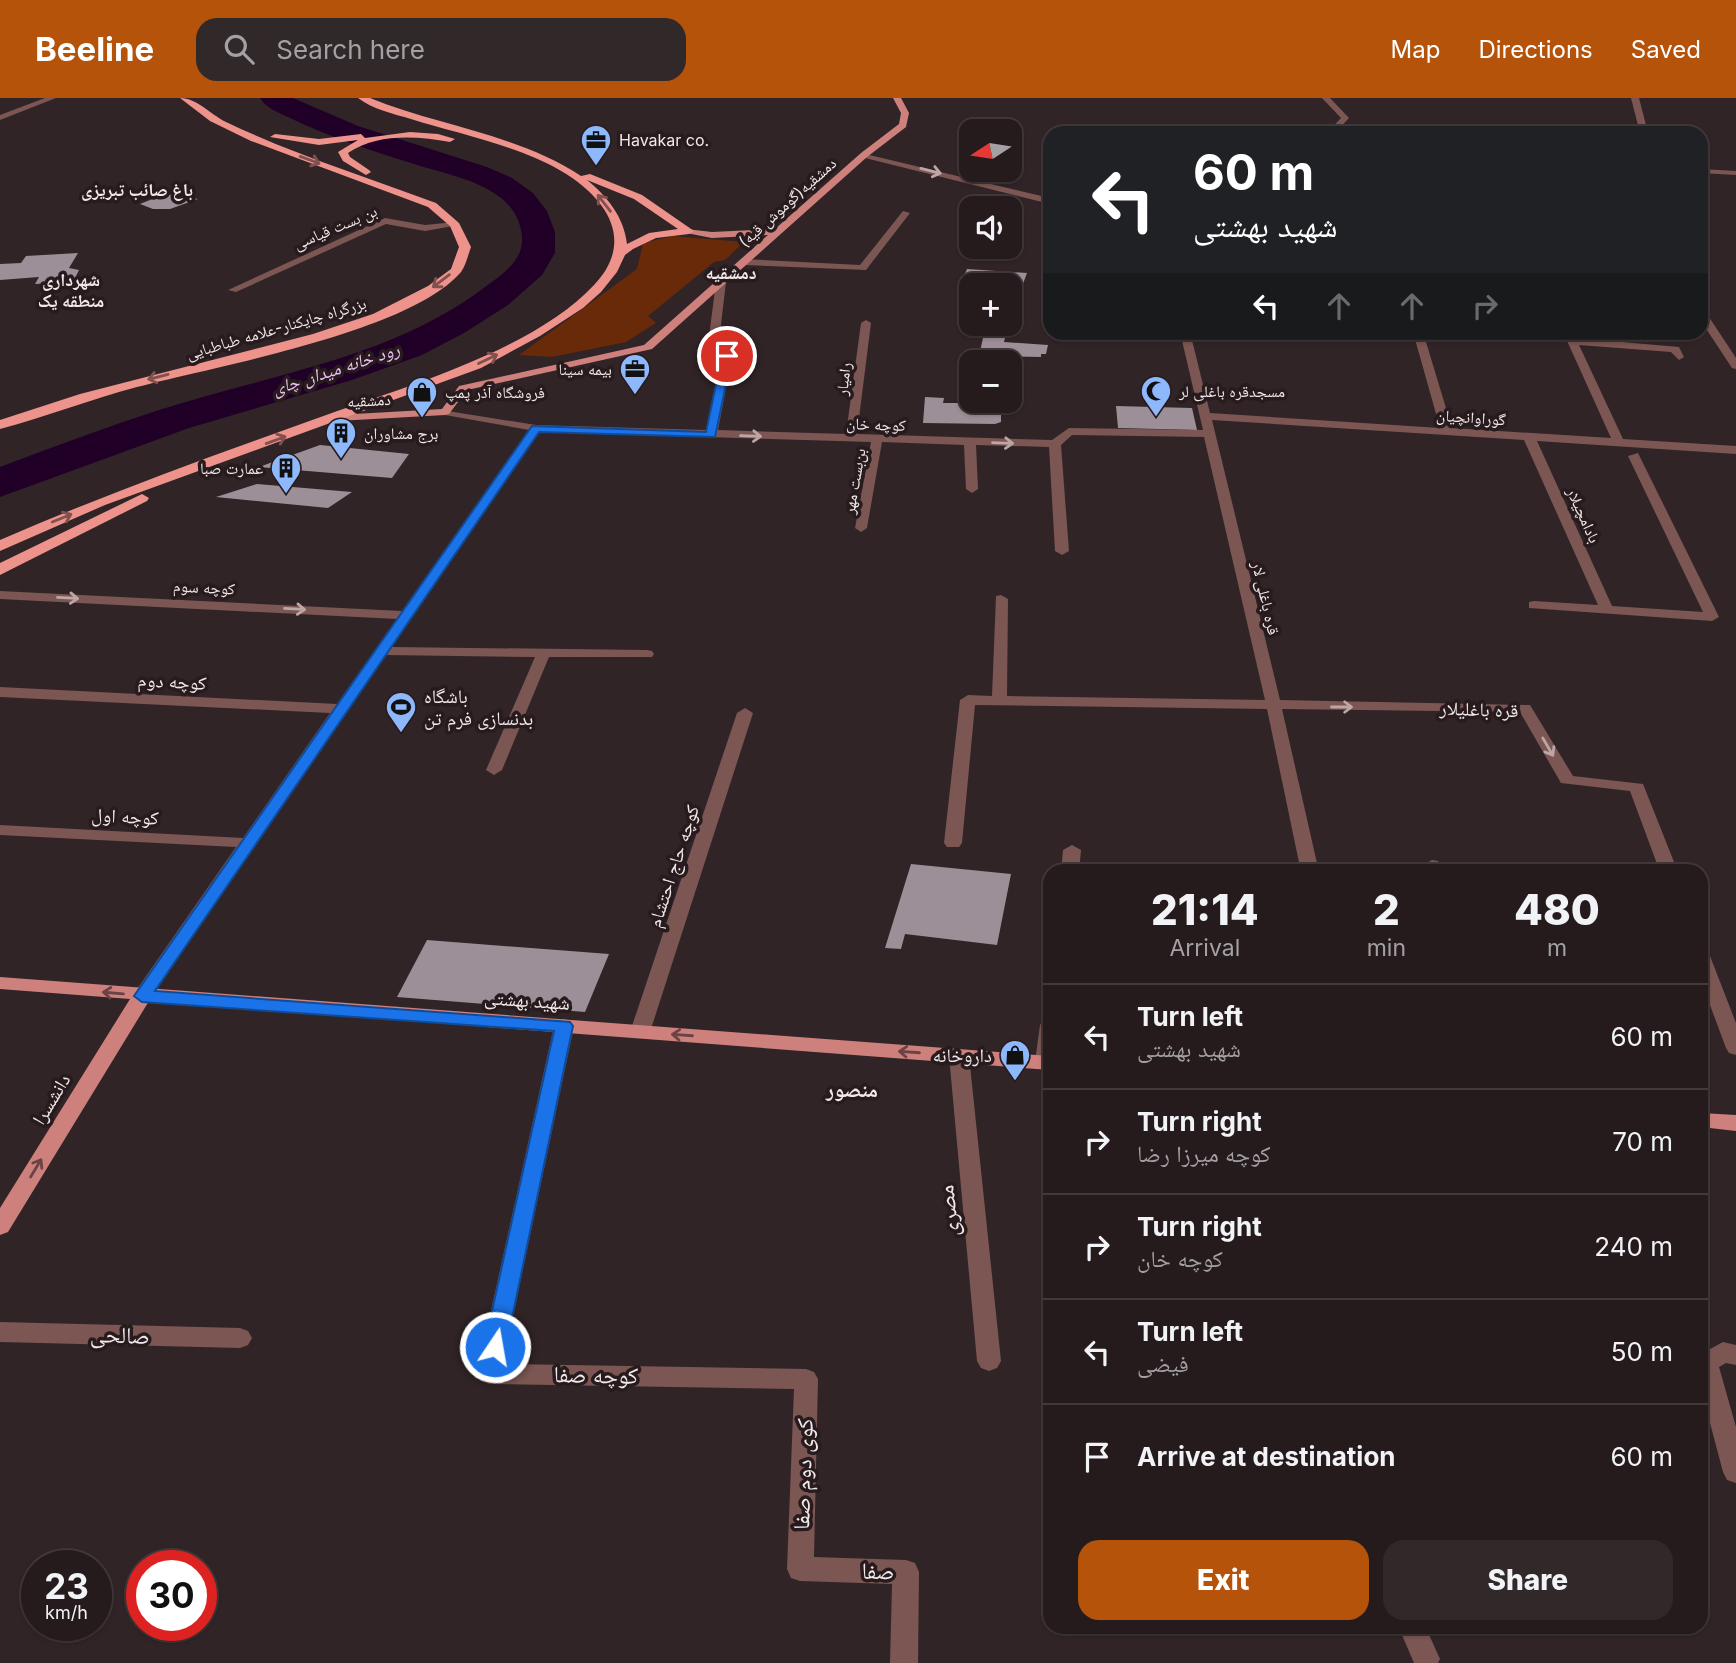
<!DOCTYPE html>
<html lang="en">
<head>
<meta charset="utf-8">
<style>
	:root { --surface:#251b1d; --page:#31282a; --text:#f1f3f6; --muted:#a3a1a4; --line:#42393b; --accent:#b45309 }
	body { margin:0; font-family:Inter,"Noto Naskh Arabic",sans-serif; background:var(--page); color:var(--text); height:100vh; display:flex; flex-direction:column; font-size:26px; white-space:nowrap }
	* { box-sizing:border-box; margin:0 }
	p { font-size:23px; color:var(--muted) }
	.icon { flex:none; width:38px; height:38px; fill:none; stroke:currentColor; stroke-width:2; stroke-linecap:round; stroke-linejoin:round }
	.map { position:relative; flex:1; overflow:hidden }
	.sheet { position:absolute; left:1043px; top:766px; width:665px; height:770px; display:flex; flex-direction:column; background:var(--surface); border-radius:21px; box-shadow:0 2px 5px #0004,0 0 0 2px var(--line) }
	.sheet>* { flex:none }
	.hud { position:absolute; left:1043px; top:28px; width:665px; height:214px; border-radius:21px; box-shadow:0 2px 5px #0004,0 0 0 2px var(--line); background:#202124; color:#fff; overflow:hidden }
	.needle { width:46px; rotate:258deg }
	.buttons { position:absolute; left:959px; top:21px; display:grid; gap:14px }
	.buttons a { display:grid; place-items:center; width:63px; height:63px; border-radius:14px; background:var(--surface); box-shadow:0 2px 5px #0004,0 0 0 2px var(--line); font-size:35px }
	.speed { position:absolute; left:21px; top:1452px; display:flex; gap:14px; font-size:35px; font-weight:700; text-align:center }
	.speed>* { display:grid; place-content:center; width:91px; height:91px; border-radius:50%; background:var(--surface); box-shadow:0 2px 5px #0004,0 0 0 2px var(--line); line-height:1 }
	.speed small { font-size:18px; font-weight:400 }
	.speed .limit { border:10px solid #d22; background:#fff; color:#111 }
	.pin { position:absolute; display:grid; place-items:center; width:60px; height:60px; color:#fff; margin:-30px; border:4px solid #fff; border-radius:50%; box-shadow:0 2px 7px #0007 }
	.me { position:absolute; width:77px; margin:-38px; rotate:12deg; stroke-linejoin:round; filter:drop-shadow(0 0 5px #0008) }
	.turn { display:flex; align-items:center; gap:24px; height:147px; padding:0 35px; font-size:32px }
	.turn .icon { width:91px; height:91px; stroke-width:2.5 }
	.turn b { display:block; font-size:49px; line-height:60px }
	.lanes { display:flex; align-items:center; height:66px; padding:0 35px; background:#0003; justify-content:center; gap:35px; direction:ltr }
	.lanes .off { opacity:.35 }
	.eta { display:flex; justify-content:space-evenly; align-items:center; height:119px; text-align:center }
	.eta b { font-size:42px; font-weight:800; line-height:49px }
	.button { display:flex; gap:14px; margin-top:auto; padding:14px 35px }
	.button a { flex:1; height:80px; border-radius:21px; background:var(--accent); color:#fff; font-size:28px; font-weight:800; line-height:80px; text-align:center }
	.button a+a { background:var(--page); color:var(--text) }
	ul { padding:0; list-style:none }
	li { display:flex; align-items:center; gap:21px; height:105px; padding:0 35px; border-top:2px solid var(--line) }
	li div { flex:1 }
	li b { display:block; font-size:26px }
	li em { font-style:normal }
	header { display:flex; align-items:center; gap:42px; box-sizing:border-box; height:98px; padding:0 35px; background:var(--accent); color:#fff }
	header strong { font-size:33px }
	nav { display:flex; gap:38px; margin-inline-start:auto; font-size:24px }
	.search { width:490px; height:63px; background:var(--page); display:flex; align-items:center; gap:18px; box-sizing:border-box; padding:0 24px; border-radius:21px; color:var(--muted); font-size:26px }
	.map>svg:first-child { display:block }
</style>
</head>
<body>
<header>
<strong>Beeline</strong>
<div class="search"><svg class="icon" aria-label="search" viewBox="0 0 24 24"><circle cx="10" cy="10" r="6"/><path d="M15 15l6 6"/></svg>Search here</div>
<nav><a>Map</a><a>Directions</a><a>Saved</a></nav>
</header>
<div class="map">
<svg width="1736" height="1565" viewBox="0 0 1736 1565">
	<rect width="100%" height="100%" fill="#312427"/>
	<path fill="#682a08" d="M673 138 744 144 725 162 714 164 648 218 656 225 626 244 552 259 519 257 637 171 643 145Z"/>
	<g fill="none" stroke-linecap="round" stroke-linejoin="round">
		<path fill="#210027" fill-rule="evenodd" d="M260 0H293L358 28 487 69 512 80 533 95 547 113 555 134V155L542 177 508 207 464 235 422 257 352 282 189 330 0 399V369C53 349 106 329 159 312 271 276 394 260 489 186 508 172 527 158 521 132 517 113 505 101 489 92 466 79 439 74 414 66 372 53 330 39 290 20 279 15 266 10 260 0Z"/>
	</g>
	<g fill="#9d8f97">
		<path d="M165 96 198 101 170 111H153L140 106Z"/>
		<path d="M78 155 69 170 79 172 73 184 35 186 39 179 0 182V166L21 165 26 158Z"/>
		<path d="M967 171 1027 175 1020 194 1010 193V187L959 190Z"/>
		<path d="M983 240H1005L1004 244 1048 247 1046 256H1041V259L979 258Z"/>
		<path d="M969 296 971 303H1001V324L995 326 923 325 925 299 944 300 943 305H968Z"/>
		<path d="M1116 308 1192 310 1197 332 1118 330Z"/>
		<path d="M320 347 409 356 392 380 259 369Z"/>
		<path d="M257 386 352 394 328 410 216 399Z"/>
		<path d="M911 766 1011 776 997 847 905 836 901 851 885 850Z"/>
		<path d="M427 842 609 856 585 914 397 899Z"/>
	</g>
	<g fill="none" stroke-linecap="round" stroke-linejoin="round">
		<g fill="#7c5653" fill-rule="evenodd">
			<path d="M45 0H56L0 22V17Z"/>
			<path d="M1322 0H1330L1349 20 1335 35H1327L1341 20Z"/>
			<path d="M1631 0H1639L1648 35H1640Z"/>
			<path d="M861 55 1050 100V106L861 59Z"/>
			<path d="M1701 71 1736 73V77L1701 75Z"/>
			<path d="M903 113 910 115 866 172 743 167 738 164 743 161 860 167Z"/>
			<path d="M385 120 425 127 455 124 459 127 425 133 386 126 236 194 228 192Z"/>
			<path d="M721 181 726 184 718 252 732 258 718 332 846 336 861 225 866 222 871 225 857 336 1052 342 1069 330 1203 332 1180 234H1190L1210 315 1440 330 1413 234H1423L1452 330 1611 340 1563 234H1573L1576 240 1679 249 1684 259 1679 262 1671 254 1579 247 1623 341 1736 348V356L1537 343 1612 508 1703 514 1628 358 1638 355 1719 519 1712 523 1529 510V504L1534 503 1598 507 1524 342 1212 322 1280 602 1530 607 1573 678 1643 686 1678 774H1660L1630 693 1561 685 1520 614 1282 611 1319 774H1301L1267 611 975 607 962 745 959 749H947L944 745 960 602 968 597 992 598 996 498 1001 497 1008 501 1007 598 1265 602 1204 339 1072 337 1061 347 1069 453 1062 457 1055 453 1049 349 976 347 978 391 972 395 966 391 964 347 882 344 867 430 861 434 855 430 871 344 539 334 392 549 647 552 652 553 654 556 652 559H549L502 672 494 677 486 672 535 559 386 557 149 902H135L132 898 135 894 236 749 0 737V727L243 740 330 615 0 599V589L337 606 397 521 0 501V493L402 513 529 332 445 317 441 316V312L536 327 706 332 721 260 707 254 716 184Z"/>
			<path d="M1701 212 1705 213 1736 260V271L1732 270 1701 223Z"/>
			<path d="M745 610 753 615 650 934 647 939H633L630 934 737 615Z"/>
			<path d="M1072 747 1081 752 1079 774H1061L1063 752Z"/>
			<path d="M1432 762 1438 763 1443 774H1425L1423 767Z"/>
			<path d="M1701 852 1710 858 1736 925V957L1729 955 1726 950 1701 883Z"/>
			<path d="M1050 920V970L1038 969 1035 964 1040 927 1043 922Z"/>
			<path d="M564 921 571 923 574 928 503 1266 806 1271 814 1274 818 1281 814 1459 906 1462 915 1465 919 1474 918 1565H890L892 1486 800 1483 791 1480 787 1471 794 1291 489 1286 481 1283 477 1276 554 928 557 923Z"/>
			<path d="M959 951 966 953 969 958 1001 1263 997 1270 989 1273 981 1270 977 1263 949 958 952 953Z"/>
			<path d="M0 1224 240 1230 248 1233 252 1240 248 1247 240 1250 0 1244Z"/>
			<path d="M1723 1244 1736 1247V1267L1726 1265 1719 1269 1736 1329V1385L1727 1382 1723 1374 1701 1291V1256Z"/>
			<path d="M1399 1530H1426L1440 1561 1438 1565H1414Z"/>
		</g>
		<g fill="#ce817c" fill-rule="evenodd">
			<path d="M893 0H901L909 15 906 29 867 59 652 251 467 292 449 316 445 317 337 323 331 320 337 317 442 311 459 288 644 247 768 137 712 140 686 135V131L712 134 775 131 861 55 899 26 901 15Z"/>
			<path d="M0 879 1050 958V972L149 903 8 1134 0 1137V1110L130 901 0 891Z"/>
			<path d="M1701 1015 1736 1017V1033L1701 1029Z"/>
		</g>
		<g fill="#ee928c" fill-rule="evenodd">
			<path d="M180 0C197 0 210 16 226 24 293 56 366 79 436 105L459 125 471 149C468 157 466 167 461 174 410 234 216 268 137 289 91 301 46 319 0 331V322L80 296 313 236 373 216 428 188 451 171 459 149 450 128 428 109 251 43 210 23Z"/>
			<path d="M358 0H370C438 28 518 36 581 78L590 76 642 97 694 133 689 136 656 140 633 151 625 157 617 174 601 194 583 210 540 238 481 270 105 407 0 453V442C103 397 209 359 315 321 400 290 533 253 594 187 617 163 622 135 601 107 562 55 471 40 411 21 394 16 372 11 358 0ZM587 82 634 101 678 131 649 135 627 146C624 119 607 98 587 82Z"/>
			<path d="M410 34 438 36 455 41 450 44C417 38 377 35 348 55L350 59 369 72 371 74 366 77 343 63 338 54 358 42 319 47 270 39 275 36 319 41 361 36 365 40Z"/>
			<path d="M142 396 149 400 147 403 0 477V465Z"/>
		</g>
	</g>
	<defs><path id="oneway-shaft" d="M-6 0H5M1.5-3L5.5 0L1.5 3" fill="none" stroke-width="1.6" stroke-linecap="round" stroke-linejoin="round" transform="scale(1.75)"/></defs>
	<g stroke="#815150">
		<use href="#oneway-shaft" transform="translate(310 62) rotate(20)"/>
		<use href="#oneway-shaft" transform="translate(604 105) rotate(-128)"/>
		<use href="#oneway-shaft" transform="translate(441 183) rotate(143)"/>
		<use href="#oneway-shaft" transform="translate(488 261) rotate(-26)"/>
		<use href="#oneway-shaft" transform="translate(158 279) rotate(166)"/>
		<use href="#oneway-shaft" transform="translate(276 342) rotate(-20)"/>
		<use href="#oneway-shaft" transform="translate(62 420) rotate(-22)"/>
	</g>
	<g stroke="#bca6a6">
		<use href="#oneway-shaft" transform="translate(931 73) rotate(14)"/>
		<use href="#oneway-shaft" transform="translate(751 338) rotate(2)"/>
		<use href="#oneway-shaft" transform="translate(1003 345) rotate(2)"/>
		<use href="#oneway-shaft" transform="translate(68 500) rotate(3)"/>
		<use href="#oneway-shaft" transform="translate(295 511) rotate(3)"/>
		<use href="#oneway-shaft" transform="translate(1342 609)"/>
		<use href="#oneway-shaft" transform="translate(1548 649) rotate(60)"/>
	</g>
	<g stroke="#6a4444">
		<use href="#oneway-shaft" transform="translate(113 895) rotate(-175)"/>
		<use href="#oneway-shaft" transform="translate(682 937) rotate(-176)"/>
		<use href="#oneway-shaft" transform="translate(909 954) rotate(-176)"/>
		<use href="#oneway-shaft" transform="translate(36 1070) rotate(-59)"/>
	</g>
	<path fill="#1a73e8" stroke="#114b97" stroke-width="2" d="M727 255 732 258 715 339 539 334 155 893 570 924 573 928 506 1249 503 1255 495 1258 487 1255 484 1249 554 933 142 904 134 898 532 328 706 334 722 258Z"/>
	<defs>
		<g id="office-pin" transform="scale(1.575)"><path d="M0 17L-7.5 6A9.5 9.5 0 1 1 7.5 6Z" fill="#8db9fc" stroke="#271b1e"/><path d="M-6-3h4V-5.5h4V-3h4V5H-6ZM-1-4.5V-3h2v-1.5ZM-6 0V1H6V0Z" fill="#111"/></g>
		<g id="mosque-pin" transform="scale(1.575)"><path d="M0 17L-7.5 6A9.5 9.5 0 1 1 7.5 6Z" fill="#8db9fc" stroke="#271b1e"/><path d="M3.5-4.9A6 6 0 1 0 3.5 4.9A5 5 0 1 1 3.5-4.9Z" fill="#111"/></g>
		<g id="shop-pin" transform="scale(1.575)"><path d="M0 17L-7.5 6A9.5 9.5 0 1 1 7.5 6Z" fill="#8db9fc" stroke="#271b1e"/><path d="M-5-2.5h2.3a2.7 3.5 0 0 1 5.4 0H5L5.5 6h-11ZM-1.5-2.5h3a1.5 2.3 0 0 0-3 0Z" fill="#111"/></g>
		<g id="building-pin" transform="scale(1.575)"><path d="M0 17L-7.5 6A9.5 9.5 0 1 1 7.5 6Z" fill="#8db9fc" stroke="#271b1e"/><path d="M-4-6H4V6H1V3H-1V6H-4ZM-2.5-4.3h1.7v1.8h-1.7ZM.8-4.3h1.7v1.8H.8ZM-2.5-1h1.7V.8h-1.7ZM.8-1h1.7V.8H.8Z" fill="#111"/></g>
		<g id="stadium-pin" transform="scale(1.575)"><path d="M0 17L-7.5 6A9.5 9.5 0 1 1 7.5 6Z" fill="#8db9fc" stroke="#271b1e"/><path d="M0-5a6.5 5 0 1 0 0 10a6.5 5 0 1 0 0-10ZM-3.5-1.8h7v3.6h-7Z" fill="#111"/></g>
	</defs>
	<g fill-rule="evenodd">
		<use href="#office-pin" x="596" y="42"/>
		<use href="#office-pin" x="635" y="271"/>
		<use href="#mosque-pin" x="1156" y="293"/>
		<use href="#shop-pin" x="422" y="294"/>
		<use href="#building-pin" x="341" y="335"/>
		<use href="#building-pin" x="286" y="370"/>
		<use href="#stadium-pin" x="401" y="609"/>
		<use href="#shop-pin" x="1015" y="957"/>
	</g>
	<g text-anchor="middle" stroke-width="7" stroke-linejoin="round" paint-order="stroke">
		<g font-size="16" fill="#f1e8ea" stroke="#271b1e" text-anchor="start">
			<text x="619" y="48">Havakar co.</text>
			<text x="612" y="277" text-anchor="end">بیمه سینا</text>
			<text x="1179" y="299">مسجدقره باغلی لر</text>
			<text x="445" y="300">فروشگاه آذر پمپ</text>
			<text x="364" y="341">برج مشاوران</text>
			<text x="263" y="376" text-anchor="end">عمارت صبا</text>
		</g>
		<g font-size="16" fill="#f1e8ea" stroke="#271b1e">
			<text transform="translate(787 104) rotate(-42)" y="6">دمشقیه(گوموش قیه)</text>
			<text transform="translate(335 129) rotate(-23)" y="6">بن بست قیاسی</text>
			<text transform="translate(276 230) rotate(-16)" y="6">بزرگراه چایکنار-علامه طباطبایی</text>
			<text transform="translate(843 281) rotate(-83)" y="6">رامیار</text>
			<text transform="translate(369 302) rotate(-3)" y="6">دمشقیه</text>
			<text transform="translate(1471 319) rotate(4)" y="6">گوراوانچیان</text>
			<text transform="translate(876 326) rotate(2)" y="6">کوچه خان</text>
			<text transform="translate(854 383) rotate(-80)" y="6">بن‌بست مهر</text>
			<text transform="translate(1584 417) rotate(66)" y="6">بادامچیلار</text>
			<text transform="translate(204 489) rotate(3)" y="6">کوچه سوم</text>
			<text transform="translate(1266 500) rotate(77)" y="6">قره باغلی لار</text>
		</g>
		<g font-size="18" font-weight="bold" fill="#f1e8ea" stroke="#271b1e">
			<text x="137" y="98">باغ صائب تبریزی</text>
			<text x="731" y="181">دمشقیه</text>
			<text x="71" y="188">شهرداری<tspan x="71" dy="21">منطقه یک</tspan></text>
		</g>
		<g font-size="18" font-style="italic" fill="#eec1f6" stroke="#271b1e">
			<text transform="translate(336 271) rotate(-18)" y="6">رود خانه میدان چای</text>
		</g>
		<g font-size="19" fill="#f1e8ea" stroke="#271b1e">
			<text transform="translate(172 583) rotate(3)" y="7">کوچه دوم</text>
			<text transform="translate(1479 611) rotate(2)" y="7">قره باغلیلار</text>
			<text transform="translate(125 718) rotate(3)" y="7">کوچه اول</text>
			<text transform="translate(673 768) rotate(-72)" y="7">کوچه حاج احتشام</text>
			<text transform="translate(527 902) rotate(4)" y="7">شهید بهشتى</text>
			<text transform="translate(51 1001) rotate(-59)" y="7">دانشسرا</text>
		</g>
		<g font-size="19" fill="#f1e8ea" stroke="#271b1e" text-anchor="start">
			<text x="424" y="605">باشگاه<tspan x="424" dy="22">بدنسازی فرم تن</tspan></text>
			<text x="992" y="964" text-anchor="end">داروخانه</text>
		</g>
		<g font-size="21" font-weight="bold" fill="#f1e8ea" stroke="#271b1e">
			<text x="852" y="999">منصور</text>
		</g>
		<g font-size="23" fill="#f1e8ea" stroke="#271b1e">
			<text transform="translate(948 1113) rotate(-96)" y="8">مصری</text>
			<text transform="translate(120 1237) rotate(2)" y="8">صالحی</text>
			<text transform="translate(596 1277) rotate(1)" y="8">کوچه صفا</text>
			<text transform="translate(803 1376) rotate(-88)" y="8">کوی دوم صفا</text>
			<text transform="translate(878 1473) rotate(1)" y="8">صفا</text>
		</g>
	</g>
</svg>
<div class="buttons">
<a><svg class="needle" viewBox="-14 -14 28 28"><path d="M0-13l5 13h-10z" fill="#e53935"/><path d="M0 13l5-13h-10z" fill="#a3a1a4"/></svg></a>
<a><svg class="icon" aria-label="sound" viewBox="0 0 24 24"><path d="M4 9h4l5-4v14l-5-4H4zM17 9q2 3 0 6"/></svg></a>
<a>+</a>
<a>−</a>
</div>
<div class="speed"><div>23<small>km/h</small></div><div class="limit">30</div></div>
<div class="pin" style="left:727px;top:258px;background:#d93025"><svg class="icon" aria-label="arrive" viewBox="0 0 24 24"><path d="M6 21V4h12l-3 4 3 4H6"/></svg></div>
<svg class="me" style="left:495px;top:1249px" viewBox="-20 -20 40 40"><circle r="17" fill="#1a73e8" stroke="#fff" stroke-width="3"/><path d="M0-11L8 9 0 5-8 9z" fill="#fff"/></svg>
<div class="hud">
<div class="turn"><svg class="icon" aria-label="left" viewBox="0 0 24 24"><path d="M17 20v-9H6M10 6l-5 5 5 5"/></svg><div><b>60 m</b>شهید بهشتى</div></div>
<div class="lanes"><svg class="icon" aria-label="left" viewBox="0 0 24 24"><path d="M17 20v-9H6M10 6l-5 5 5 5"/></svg><svg class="icon off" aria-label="ahead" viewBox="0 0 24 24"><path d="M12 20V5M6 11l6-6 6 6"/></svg><svg class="icon off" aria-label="ahead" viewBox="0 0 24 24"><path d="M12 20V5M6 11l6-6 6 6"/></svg><svg class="icon off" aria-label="right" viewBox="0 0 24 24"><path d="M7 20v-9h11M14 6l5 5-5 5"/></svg></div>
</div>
<section class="sheet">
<div class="eta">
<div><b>21:14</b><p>Arrival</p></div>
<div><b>2</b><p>min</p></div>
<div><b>480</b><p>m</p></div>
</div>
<ul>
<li><svg class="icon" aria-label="left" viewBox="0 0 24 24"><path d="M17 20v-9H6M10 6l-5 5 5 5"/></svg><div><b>Turn left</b><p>شهید بهشتى</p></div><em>60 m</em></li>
<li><svg class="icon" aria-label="right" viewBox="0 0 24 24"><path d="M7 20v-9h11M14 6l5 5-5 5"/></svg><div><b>Turn right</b><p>کوچه میرزا رضا</p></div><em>70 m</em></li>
<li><svg class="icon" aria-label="right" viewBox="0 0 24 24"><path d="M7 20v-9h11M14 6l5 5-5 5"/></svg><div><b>Turn right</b><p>کوچه خان</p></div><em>240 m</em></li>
<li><svg class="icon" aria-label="left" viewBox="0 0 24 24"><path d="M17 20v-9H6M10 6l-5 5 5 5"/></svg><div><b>Turn left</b><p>فیضی</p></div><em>50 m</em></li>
<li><svg class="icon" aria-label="arrive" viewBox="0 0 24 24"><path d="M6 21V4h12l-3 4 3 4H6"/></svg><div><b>Arrive at destination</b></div><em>60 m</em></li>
</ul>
<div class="button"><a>Exit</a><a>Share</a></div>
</section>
</div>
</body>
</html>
